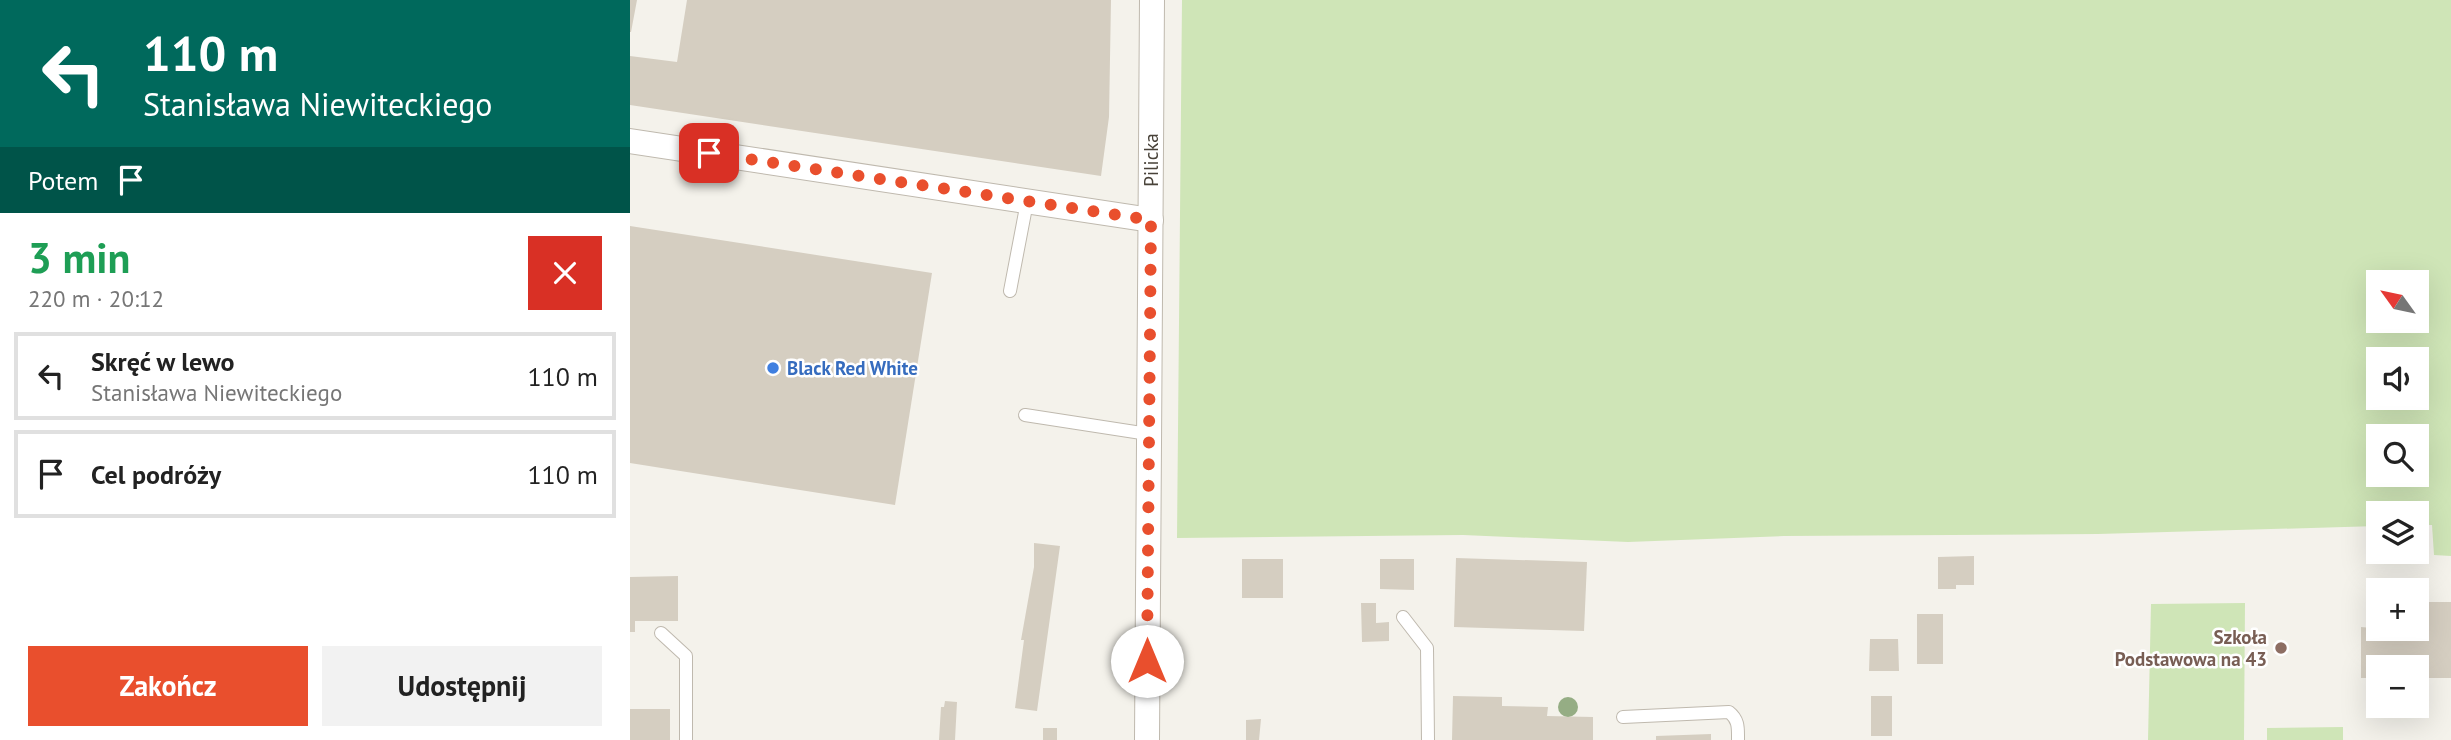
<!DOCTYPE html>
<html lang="pl">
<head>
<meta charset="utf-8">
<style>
	:root { --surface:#fff; --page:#f2f2f2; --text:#222; --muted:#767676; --line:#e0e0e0; --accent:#e94f2d }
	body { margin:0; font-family:"PT Sans",sans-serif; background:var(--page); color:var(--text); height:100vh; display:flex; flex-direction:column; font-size:26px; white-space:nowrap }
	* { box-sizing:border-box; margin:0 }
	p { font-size:23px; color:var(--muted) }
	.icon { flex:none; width:38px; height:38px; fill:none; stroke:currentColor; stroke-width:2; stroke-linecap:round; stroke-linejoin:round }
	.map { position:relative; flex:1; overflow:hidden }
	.details { display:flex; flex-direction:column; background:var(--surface); width:630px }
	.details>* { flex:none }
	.top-card { background:#00695c; color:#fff; overflow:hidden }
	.needle { width:46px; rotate:303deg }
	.tools { position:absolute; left:1736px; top:270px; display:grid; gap:14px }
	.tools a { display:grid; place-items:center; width:63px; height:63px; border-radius:0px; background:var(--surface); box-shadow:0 7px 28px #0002; font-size:35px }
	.pin { position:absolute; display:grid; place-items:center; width:60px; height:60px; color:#fff; margin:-30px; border-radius:14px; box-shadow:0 4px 10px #0006 }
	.me { position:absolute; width:77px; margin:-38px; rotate:0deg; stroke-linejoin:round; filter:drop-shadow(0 0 5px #0008) }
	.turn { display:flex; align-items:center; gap:24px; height:147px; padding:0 28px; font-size:32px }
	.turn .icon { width:91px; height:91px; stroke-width:2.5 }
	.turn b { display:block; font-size:49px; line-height:60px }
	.then { display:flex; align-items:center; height:66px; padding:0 28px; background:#0003; gap:14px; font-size:26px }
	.round { display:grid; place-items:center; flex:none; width:74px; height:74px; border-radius:0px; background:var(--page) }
	.head { display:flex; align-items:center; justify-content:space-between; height:119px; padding:0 28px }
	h1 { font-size:42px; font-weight:600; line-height:52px; color:#1e9e55 }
	.cta { display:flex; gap:14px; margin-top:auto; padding:14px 28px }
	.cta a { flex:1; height:80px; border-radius:0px; background:var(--accent); color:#fff; font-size:28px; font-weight:600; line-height:80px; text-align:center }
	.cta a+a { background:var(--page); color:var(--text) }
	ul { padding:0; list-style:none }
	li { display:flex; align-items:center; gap:21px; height:88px; margin:0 14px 10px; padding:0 14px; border:4px solid var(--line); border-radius:0px }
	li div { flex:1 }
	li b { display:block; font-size:26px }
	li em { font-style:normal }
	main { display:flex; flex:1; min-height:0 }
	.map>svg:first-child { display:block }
</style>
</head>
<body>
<main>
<section class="details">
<div class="top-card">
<div class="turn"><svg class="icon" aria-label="left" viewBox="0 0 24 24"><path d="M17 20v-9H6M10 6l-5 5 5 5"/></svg><div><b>110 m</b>Stanisława Niewiteckiego</div></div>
<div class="then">Potem<svg class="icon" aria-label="arrive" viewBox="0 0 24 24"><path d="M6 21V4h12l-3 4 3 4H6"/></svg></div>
</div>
<div class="head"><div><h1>3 min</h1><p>220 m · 20:12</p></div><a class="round" style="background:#d93025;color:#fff"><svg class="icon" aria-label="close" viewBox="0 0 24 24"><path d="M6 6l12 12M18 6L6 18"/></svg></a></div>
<ul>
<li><svg class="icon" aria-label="left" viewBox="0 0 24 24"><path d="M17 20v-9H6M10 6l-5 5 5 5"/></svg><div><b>Skręć w lewo</b><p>Stanisława Niewiteckiego</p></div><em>110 m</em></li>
<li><svg class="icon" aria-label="arrive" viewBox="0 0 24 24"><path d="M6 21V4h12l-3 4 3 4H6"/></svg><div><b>Cel podróży</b></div><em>110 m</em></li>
</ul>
<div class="cta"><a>Zakończ</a><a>Udostępnij</a></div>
</section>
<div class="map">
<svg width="1821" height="740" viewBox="0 0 1821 740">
	<rect width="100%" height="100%" fill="#f4f2eb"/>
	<g fill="#cfe5b7" fill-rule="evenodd">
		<path d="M552 0H1821V556L1804 555 1802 525H1787V513H1748V526L1468 534 1154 536 998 542 833 535 547 538ZM1748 282H1787V320H1748ZM1748 359H1787V397H1748ZM1748 436H1787V474H1748Z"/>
		<path d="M1615 603 1614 740H1518L1521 604Z"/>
		<path d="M1713 727V740H1637V728Z"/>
	</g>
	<g fill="#d5cec1">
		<path d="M0 0H7L1 32H0Z"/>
		<path d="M57 0H481L479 117 471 176 0 105V56L47 62Z"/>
		<path d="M0 226 302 273 265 505 0 463Z"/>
		<path d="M404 543 430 546 407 711 385 708 394 640H391L404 567Z"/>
		<path d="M1344 556V585H1326V589H1308V557Z"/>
		<path d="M826 558 957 562 954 631 824 627Z"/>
		<rect x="612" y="559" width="41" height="39"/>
		<path d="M750 559H784V590L750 589Z"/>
		<path d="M48 576V621H5V632H0V577Z"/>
		<path d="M1742 601H1748V628H1787V602H1821V678H1787V667H1748V678H1731V627L1742 628Z"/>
		<path d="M731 603H746V623L759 622V641L732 642Z"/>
		<rect x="1287" y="614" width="26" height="50"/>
		<path d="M1240 639H1268L1269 671H1239Z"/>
		<path d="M823 696 872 697V706L918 707 917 716 963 717V740H822Z"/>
		<rect x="1241" y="696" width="21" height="40"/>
		<path d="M315 701 327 702 325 740H309L311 707H314Z"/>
		<rect x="0" y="709" width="40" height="31"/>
		<path d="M631 719 629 740H616V720Z"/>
		<rect x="413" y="728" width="14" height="12"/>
		<path d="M1081 734V740H1026V736Z"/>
	</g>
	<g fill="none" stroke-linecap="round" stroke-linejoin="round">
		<g stroke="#bfb9ae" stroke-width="14">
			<g id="lane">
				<path d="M380 291 397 202"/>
				<path d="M395 415 518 434"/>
				<path d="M773 617 797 648 798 740"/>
				<path d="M31 633 56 656V740"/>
				<path d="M993 717 1099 712C1109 720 1108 728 1108 740"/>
			</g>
		</g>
		<g stroke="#bfb9ae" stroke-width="26">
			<g id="street">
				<path d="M0 141 521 220"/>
				<path d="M517 740 522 0"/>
			</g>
		</g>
		<use href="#lane" stroke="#fff" stroke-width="12"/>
		<use href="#street" stroke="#fff" stroke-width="24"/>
	</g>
	<circle fill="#95ad84" cx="938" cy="707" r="10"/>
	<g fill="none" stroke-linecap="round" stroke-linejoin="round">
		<path stroke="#e94f2d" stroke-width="12" stroke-dasharray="0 21.6" d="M79 153 521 220 517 661"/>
	</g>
	<circle fill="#3f7fe0" stroke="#fff" stroke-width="2.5" cx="143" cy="368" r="7"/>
	<circle fill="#8d6e63" stroke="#fff" stroke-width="2.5" cx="1651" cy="648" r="7"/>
	<g text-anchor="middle" stroke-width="5" stroke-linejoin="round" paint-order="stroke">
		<g font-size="19" fill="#484239" stroke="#fff">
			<text transform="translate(521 160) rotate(-90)" y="7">Pilicka</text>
		</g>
		<g font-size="19" font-weight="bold" fill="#366cbe" stroke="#fff" text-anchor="start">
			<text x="157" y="375">Black Red White</text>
		</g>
		<g font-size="19" font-weight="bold" fill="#785e54" stroke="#fff" text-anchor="end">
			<text x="1637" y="644">Szkoła<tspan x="1637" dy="22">Podstawowa na 43</tspan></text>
		</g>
	</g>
</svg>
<div class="tools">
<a><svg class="needle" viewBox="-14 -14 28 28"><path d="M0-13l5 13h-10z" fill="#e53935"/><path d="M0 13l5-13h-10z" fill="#767676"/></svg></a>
<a><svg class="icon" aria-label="sound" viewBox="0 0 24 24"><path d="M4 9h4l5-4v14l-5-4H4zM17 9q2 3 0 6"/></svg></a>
<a><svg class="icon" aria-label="search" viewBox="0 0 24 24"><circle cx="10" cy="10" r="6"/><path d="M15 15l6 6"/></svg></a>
<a><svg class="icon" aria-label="layers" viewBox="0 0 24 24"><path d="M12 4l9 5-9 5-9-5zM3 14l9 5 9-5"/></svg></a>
<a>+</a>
<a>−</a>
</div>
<div class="pin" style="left:79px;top:153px;background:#d93025"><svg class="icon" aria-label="arrive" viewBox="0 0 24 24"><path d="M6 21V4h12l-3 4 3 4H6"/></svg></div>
<svg class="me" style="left:517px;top:661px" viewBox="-20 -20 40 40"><circle r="19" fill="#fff"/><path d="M0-13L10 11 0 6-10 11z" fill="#e94f2d"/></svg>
</div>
</main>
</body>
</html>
